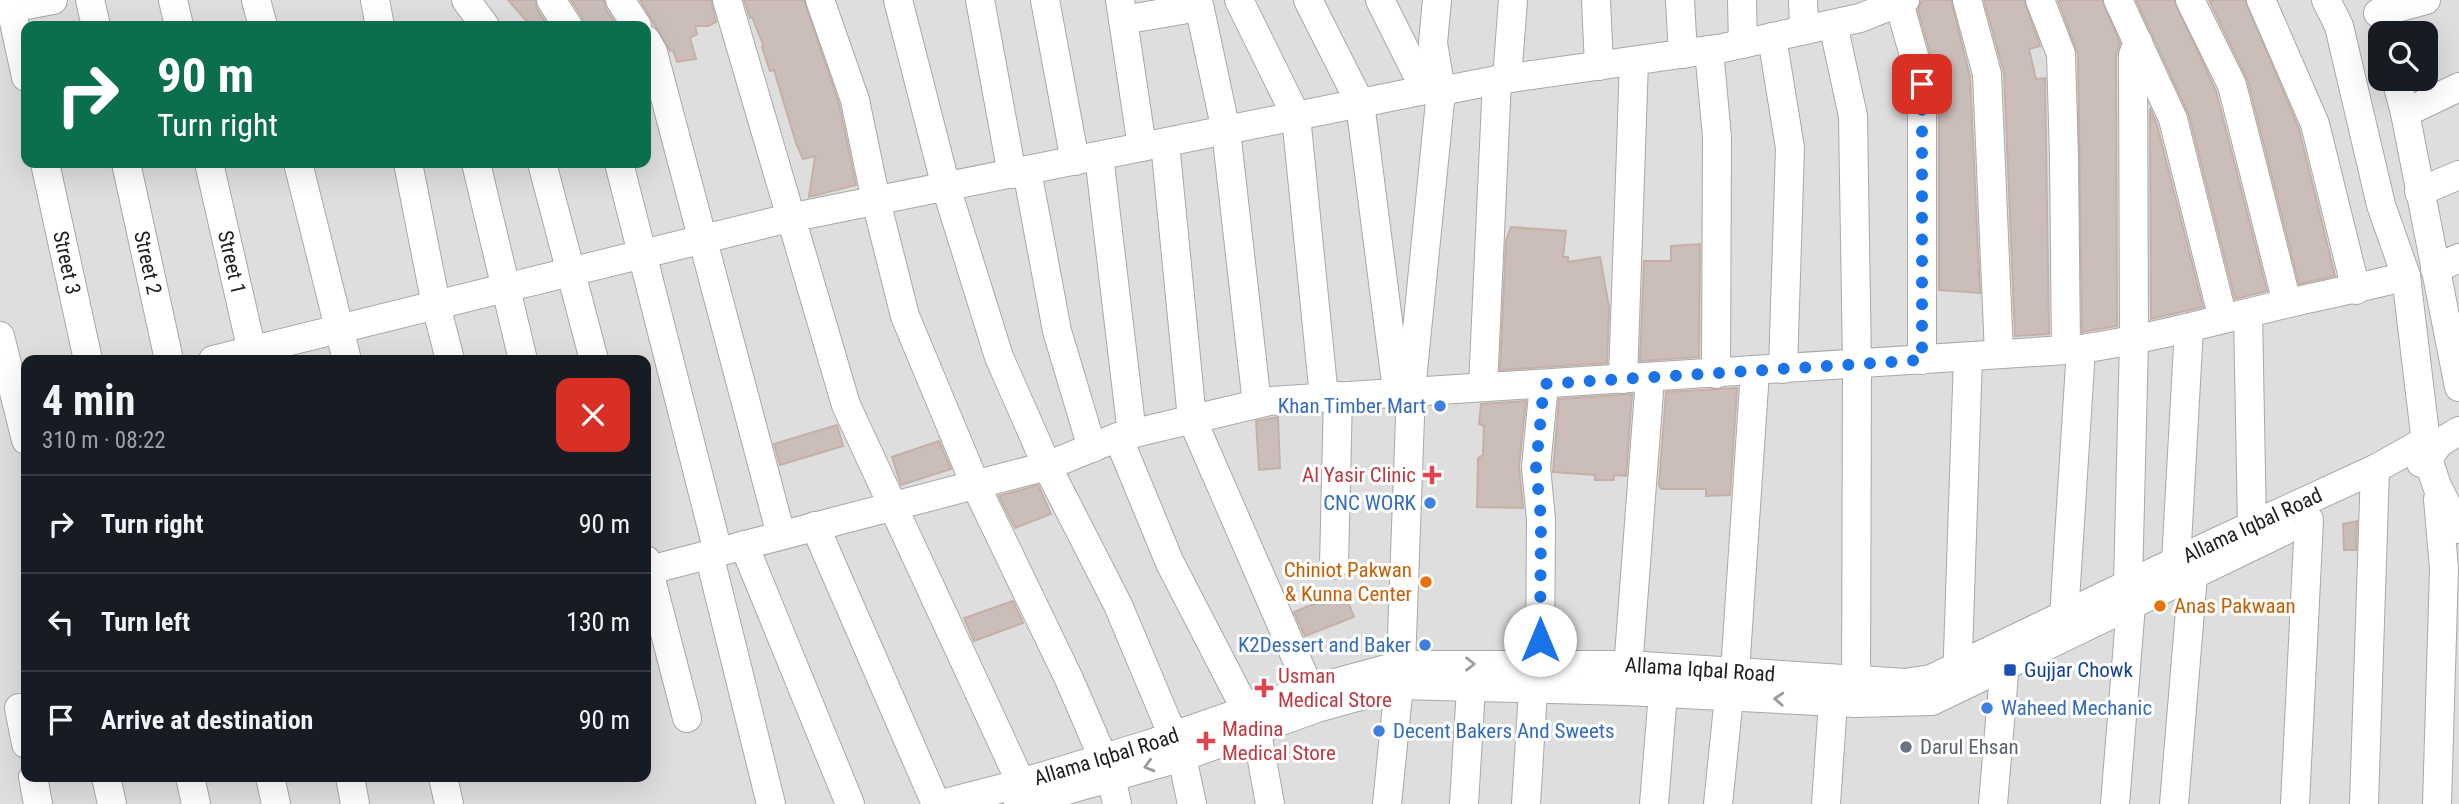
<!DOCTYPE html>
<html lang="en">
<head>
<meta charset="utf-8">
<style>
	:root { --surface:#171b24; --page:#20242c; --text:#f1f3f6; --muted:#9ea1a6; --line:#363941 }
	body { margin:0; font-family:"Roboto Condensed",sans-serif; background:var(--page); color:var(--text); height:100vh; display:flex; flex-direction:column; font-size:26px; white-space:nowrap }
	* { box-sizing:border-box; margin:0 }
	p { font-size:23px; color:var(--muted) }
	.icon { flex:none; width:38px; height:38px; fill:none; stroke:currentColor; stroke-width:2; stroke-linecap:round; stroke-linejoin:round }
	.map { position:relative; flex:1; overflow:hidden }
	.sheet { position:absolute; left:21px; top:355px; width:630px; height:427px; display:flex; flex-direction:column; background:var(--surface); border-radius:14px; box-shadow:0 7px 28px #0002 }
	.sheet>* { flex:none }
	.guide { position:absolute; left:21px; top:21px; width:630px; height:147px; border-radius:14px; box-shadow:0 7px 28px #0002; background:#0b6e4f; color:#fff; overflow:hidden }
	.controls { position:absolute; left:2368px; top:21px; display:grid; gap:14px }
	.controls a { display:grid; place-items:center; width:70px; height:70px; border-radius:14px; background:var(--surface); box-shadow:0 7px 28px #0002; font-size:35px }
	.pin { position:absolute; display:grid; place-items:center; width:60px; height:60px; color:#fff; margin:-30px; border-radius:14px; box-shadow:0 4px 10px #0006 }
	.me { position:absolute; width:77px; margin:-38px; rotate:0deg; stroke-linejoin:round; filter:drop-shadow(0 0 5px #0008) }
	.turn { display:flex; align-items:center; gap:24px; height:147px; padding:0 21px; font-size:32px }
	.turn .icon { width:91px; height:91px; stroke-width:2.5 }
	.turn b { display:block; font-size:49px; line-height:60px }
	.round { display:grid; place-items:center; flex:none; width:74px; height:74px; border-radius:14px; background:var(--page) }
	.head { display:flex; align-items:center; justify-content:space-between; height:119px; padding:0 21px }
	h1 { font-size:42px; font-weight:700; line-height:52px }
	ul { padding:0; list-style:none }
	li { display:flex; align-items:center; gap:21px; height:98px; padding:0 21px; border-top:2px solid var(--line) }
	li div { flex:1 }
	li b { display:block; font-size:26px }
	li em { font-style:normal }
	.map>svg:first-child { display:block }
</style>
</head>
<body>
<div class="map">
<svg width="2459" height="804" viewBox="0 0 2459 804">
	<rect width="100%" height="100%" fill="#f2ede7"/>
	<path fill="#dfdede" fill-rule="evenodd" d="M0 0H2459V804H0ZM26 26H646V163H26ZM2380 33H2426V79H2380ZM26 360H646V777H26Z"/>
	<g fill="#cbbeba" stroke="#c5b0a8" stroke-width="2">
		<path d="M508 0H535L537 9 548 26H531Z"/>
		<path d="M571 0H604L606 9 617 26H584L582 17Z"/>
		<path d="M640 0H711L716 22 708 26H695L697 34 690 38 696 59 677 62 673 50 670 51Z"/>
		<path d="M744 0H804L839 104 856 185 809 197 815 156 803 159 796 143 774 70 770 71 762 47H764L752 17 750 18Z"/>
		<path d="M1922 0H1951L1970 77 1980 293 1939 290V84L1918 10Z"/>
		<path d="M1984 0H2024L2040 46 2029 49 2036 79 2045 78 2049 334 2015 336 2004 73Z"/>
		<path d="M2058 0H2102L2120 43 2116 55 2117 326 2082 332 2078 54Z"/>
		<path d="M2136 0H2174L2216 91 2267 291 2235 299 2189 115Z"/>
		<path d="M2209 0H2245L2299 129 2335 276 2299 284 2248 81Z"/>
		<path d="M2150 108 2157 125 2203 307 2151 319Z"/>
		<path d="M1511 227 1566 231 1563 257H1568V262L1600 257 1609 307 1607 363 1500 370 1506 241Z"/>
		<path d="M1700 244 1699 357 1640 361 1644 261H1671V246Z"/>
		<path d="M1737 388 1730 495 1706 496V489H1661L1659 485 1666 392Z"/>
		<path d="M1632 394 1626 476 1614 475V480H1595V475L1553 472 1559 399Z"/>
		<path d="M1526 401 1519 466 1523 508 1477 507 1478 458 1483 455 1484 426 1479 424 1481 404Z"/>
		<path d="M1278 417 1280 468 1259 470 1256 421Z"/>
		<path d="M837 425 843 446 780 465 774 444Z"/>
		<path d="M939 441 951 469 901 485 892 457Z"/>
		<path d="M1038 485 1051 514 1015 528 999 496Z"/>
		<path d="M2357 521 2356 550H2344L2343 524Z"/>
		<path d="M1344 592 1354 617 1305 636 1294 612Z"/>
		<path d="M1013 601 1023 623 974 641 964 618Z"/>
	</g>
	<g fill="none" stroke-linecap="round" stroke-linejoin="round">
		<g stroke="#a8a8a8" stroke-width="30">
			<g id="minor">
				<path d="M90 0 96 26"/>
				<path d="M173 0 179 26"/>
				<path d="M256 0 263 26"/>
				<path d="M375 0 380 26"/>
				<path d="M466 0 485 26"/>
				<path d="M551 0 568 26"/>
				<path d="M620 0 637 26"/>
				<path d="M727 0 846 405 1028 798"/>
				<path d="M820 0 855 100 876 201 905 316 975 484 1069 679 1103 758"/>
				<path d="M898 0 946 187 999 357 1047 466 1118 605 1173 736"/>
				<path d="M980 0 1012 174"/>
				<path d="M1045 0 1075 161"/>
				<path d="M1120 0 1142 147"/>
				<path d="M1198 0 1226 131 1257 404"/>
				<path d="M1239 0 1296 116 1324 397"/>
				<path d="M1308 0 1360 103 1397 391"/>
				<path d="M1380 0 1425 90"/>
				<path d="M1596 0 1599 66"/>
				<path d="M1680 0 1683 54"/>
				<path d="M1742 0 1743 44"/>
				<path d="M1803 0 1804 30"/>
				<path d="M1967 0 1987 74 1999 354"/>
				<path d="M2040 0 2061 54 2064 157 2066 350"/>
				<path d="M2118 0 2173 119 2223 319"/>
				<path d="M2190 0 2232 85 2287 303"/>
				<path d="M2261 0 2315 124 2356 290"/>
				<path d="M2326 0 2339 26 2381 205 2406 276 2428 459 2437 486 2459 529"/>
				<path d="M1899 3 1922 84V360"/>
				<path d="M11 8 26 77"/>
				<path d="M0 10 53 0"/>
				<path d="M2378 13 2426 0"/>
				<path d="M1123 20 1199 7"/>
				<path d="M1833 24 1853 116 1857 364 1856 698"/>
				<path d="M1772 37 1790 148 1783 369"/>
				<path d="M646 40 653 52 781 535"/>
				<path d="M1709 50 1717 137 1716 374"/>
				<path d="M1507 79 1513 0"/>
				<path d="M2396 79 2405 113 2459 387"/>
				<path d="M2405 113 2459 87"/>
				<path d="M1165 143 1192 419 1310 690"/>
				<path d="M1099 156 1132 434"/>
				<path id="s1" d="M45 163 88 360"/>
				<path id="s2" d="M126 163 169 360"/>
				<path id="s3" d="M209 163 254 360"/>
				<path d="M298 163 347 360"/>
				<path d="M408 163 436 305 450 360"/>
				<path d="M476 163 523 360"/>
				<path d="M542 163 594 360"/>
				<path d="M619 163 718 552"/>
				<path d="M1027 171 1057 331 1092 448"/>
				<path d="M2419 192 2459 175"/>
				<path d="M2435 269 2459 258"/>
				<path d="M2248 313 2252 526"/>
				<path d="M0 336 26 440"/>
				<path d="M213 360 789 218 1425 90 1441 91 1497 80 1723 48 1860 18 1905 0"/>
				<path d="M1623 379 1634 61"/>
				<path d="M1483 387 1497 80"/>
				<path d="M1118 437 1170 563 1246 710"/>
				<path d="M2421 463 2428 459 2439 443 2459 431"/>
				<path d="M815 526 936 804"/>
				<path d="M744 545 850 804"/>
				<path d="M709 554 771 804"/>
				<path d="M646 560 687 718"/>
				<path d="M2176 562 2189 328"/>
				<path d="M1334 565 1338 396"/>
				<path d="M646 571 1047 466 1118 437 1269 401 2081 349C2150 339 2217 320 2285 304 2326 294 2366 287 2406 276"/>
				<path d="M2128 584 2134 341 2133 55 2138 42"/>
				<path d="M2065 629 2064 616 2081 349"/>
				<path d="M1540 664 1541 519 1536 467 1544 384"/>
				<path d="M1735 672 1755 371"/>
				<path d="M1627 682 1650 378"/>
				<path d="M1957 683 1968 357"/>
				<path d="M19 708 26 744"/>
				<path d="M1257 732 1270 804"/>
				<path d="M1182 757 1192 804"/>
				<path d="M33 777 38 804"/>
				<path d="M106 777 112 804"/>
				<path d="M190 777 196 804"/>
				<path d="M270 777 276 804"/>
				<path d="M350 777 355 804"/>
				<path d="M443 777 449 804"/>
				<path d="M1111 777 1117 804"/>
				<path id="s4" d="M941 804 1011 786 1150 744 1291 695 1401 665H1628L1905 683 1931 679 2212 544 2375 469 2427 440"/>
				<path d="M1018 804 1182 757 1317 708 1400 685 1626 691 1856 703 1932 701 2284 531"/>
				<path d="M1387 804 1401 665 1411 390 1441 91 1433 43 1437 0"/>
				<path d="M1464 804 1471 688"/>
				<path d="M1526 804 1533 690"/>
				<path d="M1654 804 1663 693"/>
				<path d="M1718 804 1729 697"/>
				<path d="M1826 804 1833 702"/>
				<path d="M1993 804 2006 650"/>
				<path d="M2115 804 2131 605"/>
				<path d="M2174 804 2193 575"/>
				<path d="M2295 804 2309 520"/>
				<path d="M2364 804 2375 469"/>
				<path d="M2437 804 2444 568 2438 499"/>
			</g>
		</g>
		<use href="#minor" stroke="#fff" stroke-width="28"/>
	</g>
	<defs><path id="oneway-chevron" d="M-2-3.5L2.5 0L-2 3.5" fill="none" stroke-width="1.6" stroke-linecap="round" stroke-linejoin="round" transform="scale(1.75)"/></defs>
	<g stroke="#9b9b9b">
		<use href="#oneway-chevron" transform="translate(1470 664)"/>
		<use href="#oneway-chevron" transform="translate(1779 699) rotate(-177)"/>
		<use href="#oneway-chevron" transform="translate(1149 766) rotate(164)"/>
	</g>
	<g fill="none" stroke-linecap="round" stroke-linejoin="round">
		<path stroke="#1a73e8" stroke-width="12" stroke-dasharray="0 21.6" d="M1540 640 1541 519 1536 467 1544 384 1922 360V84"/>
	</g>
	<g fill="#3f7fe0" stroke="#fff" stroke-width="2.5">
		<circle cx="1440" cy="406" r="7"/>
		<circle cx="1430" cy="503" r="7"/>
		<circle cx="1425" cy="645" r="7"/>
		<circle cx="1987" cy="708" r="7"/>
		<circle cx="1379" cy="731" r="7"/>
	</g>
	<g fill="#e0444e" stroke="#fff" stroke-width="2.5">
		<path d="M1428.5 464.5h7v7h7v7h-7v7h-7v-7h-7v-7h7z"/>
		<path d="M1260.5 677.5h7v7h7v7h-7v7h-7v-7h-7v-7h7z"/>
		<path d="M1202.5 730.5h7v7h7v7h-7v7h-7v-7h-7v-7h7z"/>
	</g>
	<g fill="#e8710a" stroke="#fff" stroke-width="2.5">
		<circle cx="1426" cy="582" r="7"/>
		<circle cx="2160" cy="606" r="7"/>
	</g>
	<rect fill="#1a4fb4" stroke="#fff" stroke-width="2.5" x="2003" y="663" width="14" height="14" rx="3.5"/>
	<circle fill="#6b7280" stroke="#fff" stroke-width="2.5" cx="1906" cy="747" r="7"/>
	<g text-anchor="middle" stroke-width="6" stroke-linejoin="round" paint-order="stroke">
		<g font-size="21" fill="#212121" stroke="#fff">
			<text dy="7" stroke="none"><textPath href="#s1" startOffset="102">Street 3</textPath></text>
			<text dy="7" stroke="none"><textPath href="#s2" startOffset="102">Street 2</textPath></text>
			<text dy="7" stroke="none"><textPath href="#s3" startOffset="102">Street 1</textPath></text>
			<text dy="7" stroke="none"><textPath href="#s4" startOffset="1368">Allama Iqbal Road</textPath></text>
			<text dy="7" stroke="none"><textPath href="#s4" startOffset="780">Allama Iqbal Road</textPath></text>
			<text dy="7" stroke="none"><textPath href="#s4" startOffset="172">Allama Iqbal Road</textPath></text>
		</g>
		<g font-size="21" fill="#366cbe" stroke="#fff" text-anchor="end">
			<text x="1426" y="413">Khan Timber Mart</text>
			<text x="1416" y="510">CNC WORK</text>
			<text x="1411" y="652">K2Dessert and Baker</text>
			<text x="2001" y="715" text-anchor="start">Waheed Mechanic</text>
			<text x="1393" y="738" text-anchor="start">Decent Bakers And Sweets</text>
		</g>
		<g font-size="21" fill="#be3a42" stroke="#fff" text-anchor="start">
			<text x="1416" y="482" text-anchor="end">Al Yasir Clinic</text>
			<text x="1278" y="683">Usman<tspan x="1278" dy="24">Medical Store</tspan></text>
			<text x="1222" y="736">Madina<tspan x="1222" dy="24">Medical Store</tspan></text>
		</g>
		<g font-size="21" fill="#c56008" stroke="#fff" text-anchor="end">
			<text x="1412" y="577">Chiniot Pakwan<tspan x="1412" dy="24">&amp; Kunna Center</tspan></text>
			<text x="2174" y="613" text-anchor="start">Anas Pakwaan</text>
		</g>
		<g font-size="21" fill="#164399" stroke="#fff" text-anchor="start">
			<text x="2024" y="677">Gujjar Chowk</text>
		</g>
		<g font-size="21" fill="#5b616d" stroke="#fff" text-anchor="start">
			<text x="1920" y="754">Darul Ehsan</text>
		</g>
	</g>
</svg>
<div class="controls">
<a><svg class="icon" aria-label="search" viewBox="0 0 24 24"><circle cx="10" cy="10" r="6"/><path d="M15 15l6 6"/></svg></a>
</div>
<div class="pin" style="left:1922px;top:84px;background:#d93025"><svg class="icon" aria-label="arrive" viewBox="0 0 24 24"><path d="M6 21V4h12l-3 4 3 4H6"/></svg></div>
<svg class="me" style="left:1540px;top:640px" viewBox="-20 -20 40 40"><circle r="19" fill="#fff"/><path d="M0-13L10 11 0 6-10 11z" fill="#1a73e8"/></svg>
<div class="guide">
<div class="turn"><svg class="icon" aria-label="right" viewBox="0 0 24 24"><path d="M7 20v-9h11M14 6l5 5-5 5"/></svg><div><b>90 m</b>Turn right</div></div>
</div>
<section class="sheet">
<div class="head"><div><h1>4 min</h1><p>310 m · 08:22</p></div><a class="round" style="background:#d93025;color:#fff"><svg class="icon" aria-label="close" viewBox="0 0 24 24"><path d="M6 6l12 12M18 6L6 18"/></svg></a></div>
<ul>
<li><svg class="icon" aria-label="right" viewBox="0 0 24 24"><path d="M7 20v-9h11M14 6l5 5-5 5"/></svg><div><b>Turn right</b></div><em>90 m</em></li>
<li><svg class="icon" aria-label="left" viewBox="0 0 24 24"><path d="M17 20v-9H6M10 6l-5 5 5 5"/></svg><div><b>Turn left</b></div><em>130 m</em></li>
<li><svg class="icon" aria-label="arrive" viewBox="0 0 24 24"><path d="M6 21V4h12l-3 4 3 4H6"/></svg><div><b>Arrive at destination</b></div><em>90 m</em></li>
</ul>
</section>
</div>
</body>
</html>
